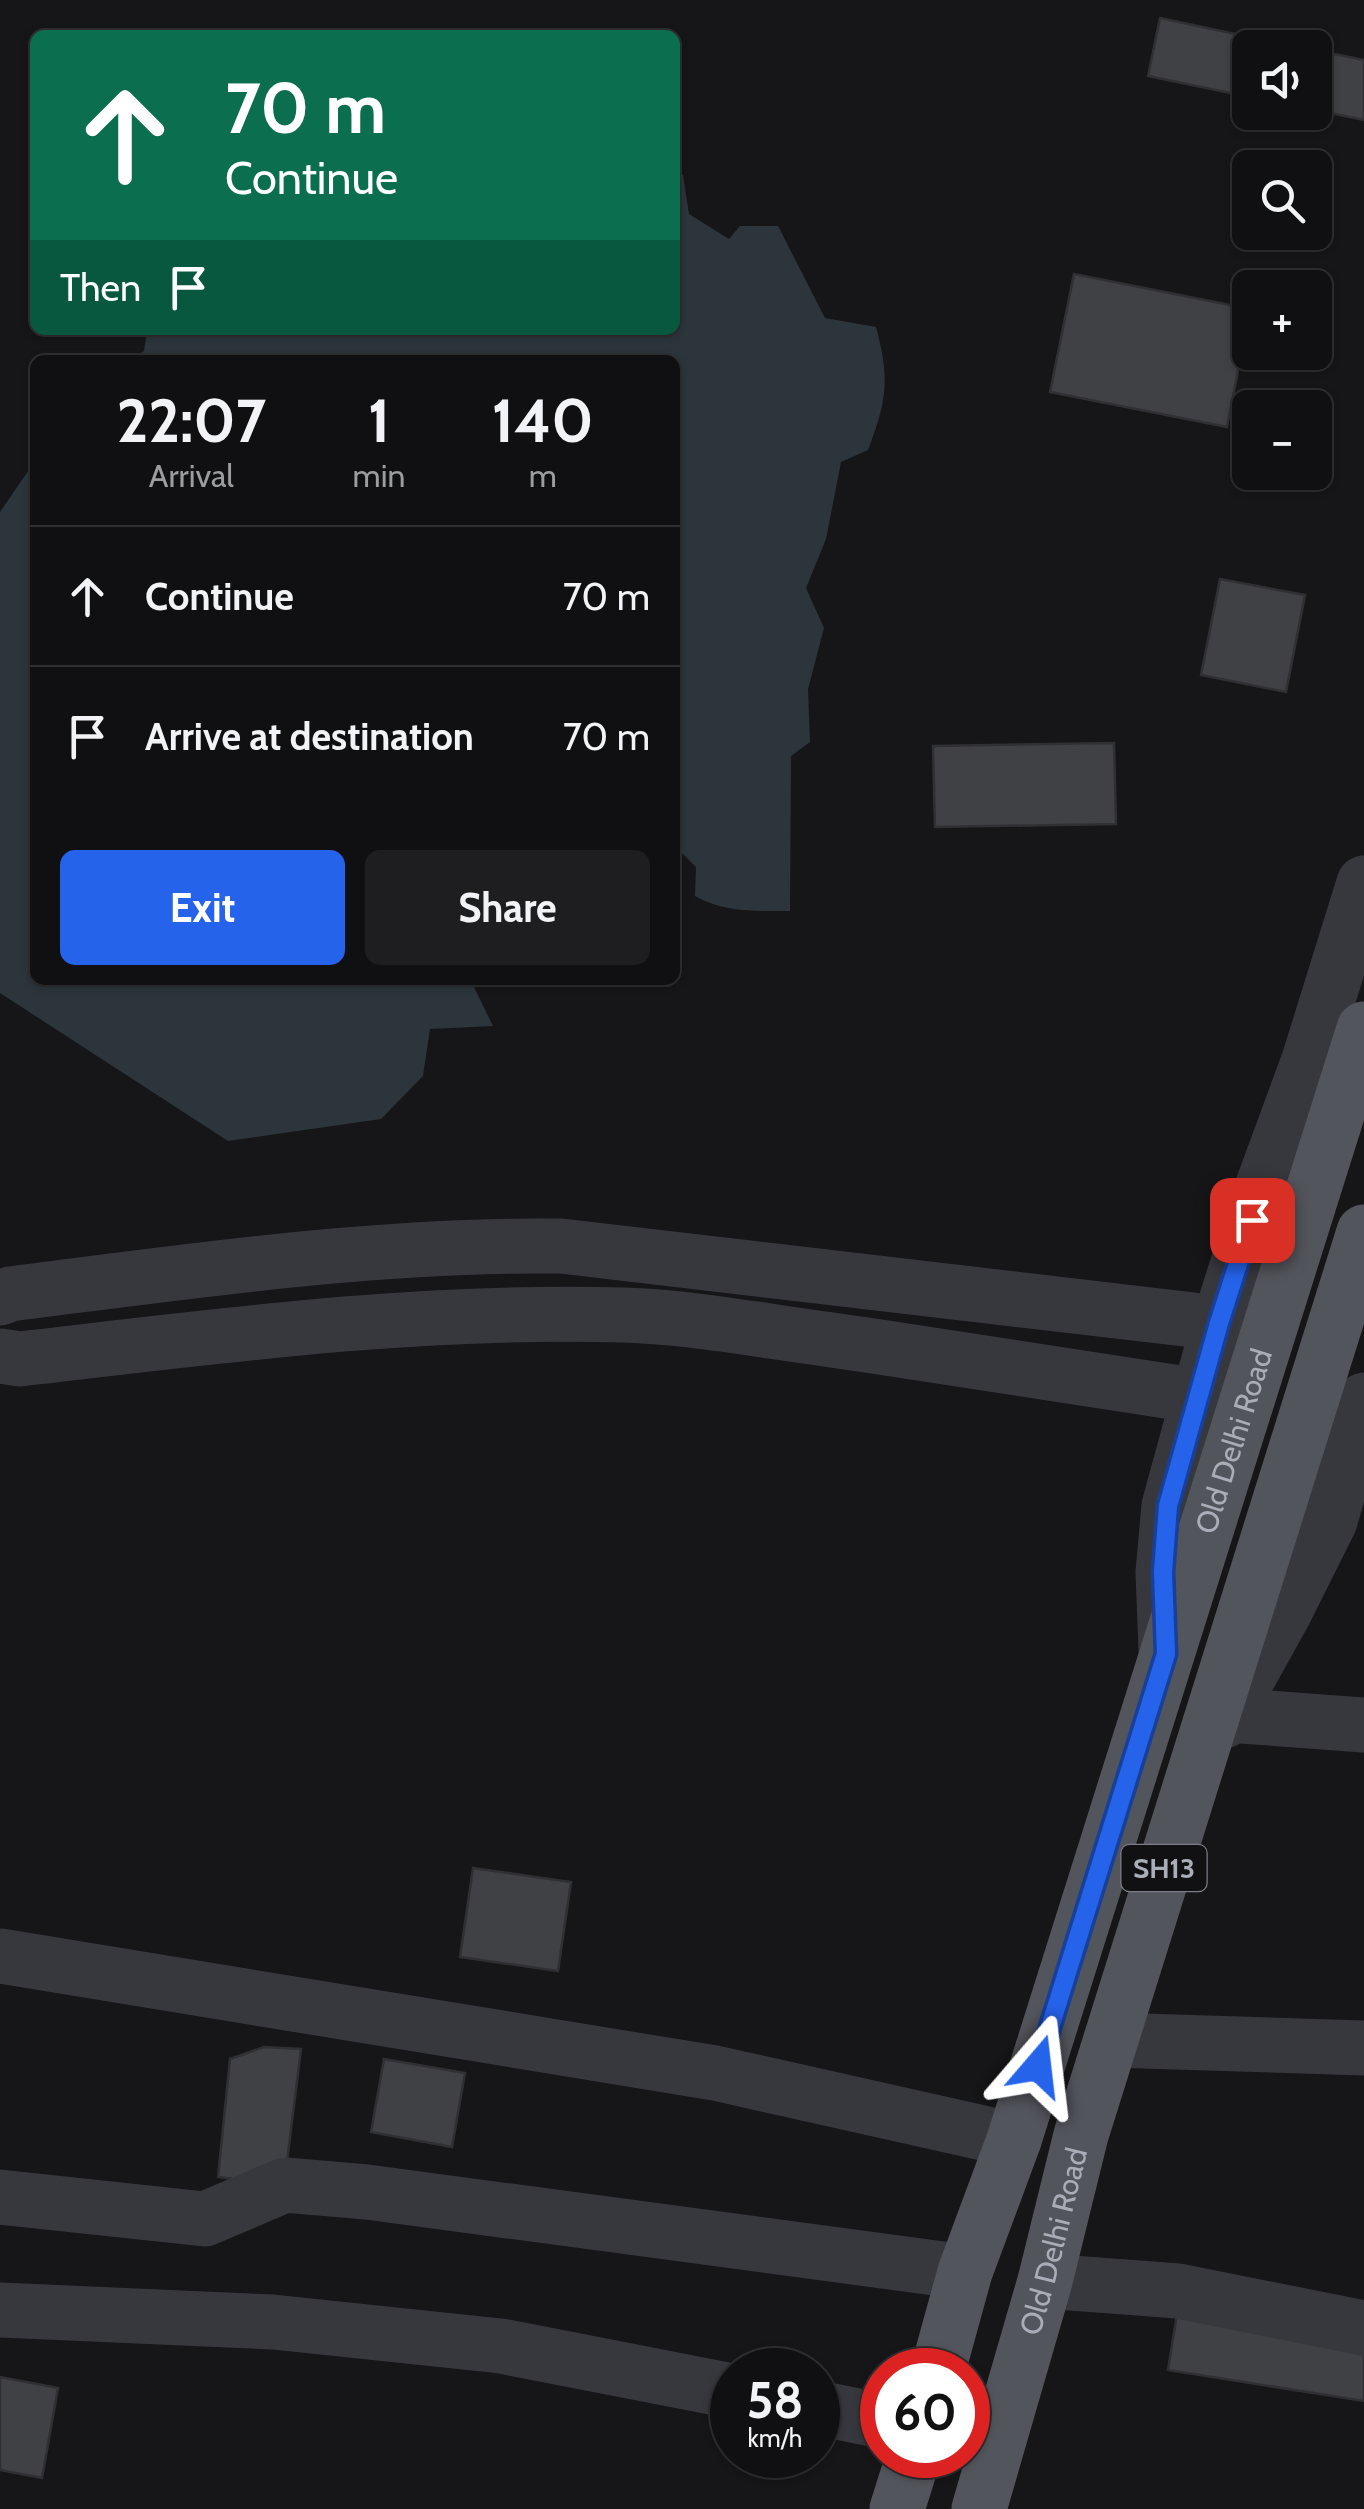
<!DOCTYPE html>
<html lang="en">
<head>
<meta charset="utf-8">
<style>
	:root { --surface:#101012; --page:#1e1e20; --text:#f1f3f6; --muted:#9c9d9f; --line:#303032; --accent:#2563eb }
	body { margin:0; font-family:Cabin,sans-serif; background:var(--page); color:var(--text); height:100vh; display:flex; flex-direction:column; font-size:38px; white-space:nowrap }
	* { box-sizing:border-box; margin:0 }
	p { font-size:32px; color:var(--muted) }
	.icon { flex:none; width:55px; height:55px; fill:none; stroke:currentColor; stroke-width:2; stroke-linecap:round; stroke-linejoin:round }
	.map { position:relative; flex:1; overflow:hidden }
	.details { position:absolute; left:30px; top:355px; width:650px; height:630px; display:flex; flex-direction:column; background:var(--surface); border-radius:15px; box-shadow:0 2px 8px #0004,0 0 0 2px var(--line) }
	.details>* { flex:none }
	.guide { position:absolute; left:30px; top:30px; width:650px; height:305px; border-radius:15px; box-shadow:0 2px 8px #0004,0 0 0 2px var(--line); background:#0b6e4f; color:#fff; overflow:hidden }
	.buttons { position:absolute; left:1232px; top:30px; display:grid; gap:20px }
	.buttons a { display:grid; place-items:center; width:100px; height:100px; border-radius:15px; background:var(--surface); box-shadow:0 2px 8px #0004,0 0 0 2px var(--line); font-size:50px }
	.speed { position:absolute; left:710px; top:2348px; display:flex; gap:20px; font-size:50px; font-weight:700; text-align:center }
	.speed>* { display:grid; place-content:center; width:130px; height:130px; border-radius:50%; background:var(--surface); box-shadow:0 2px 8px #0004,0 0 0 2px var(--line); line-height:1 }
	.speed small { font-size:25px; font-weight:400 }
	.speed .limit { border:15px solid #d22; background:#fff; color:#111 }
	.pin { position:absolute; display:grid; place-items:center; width:85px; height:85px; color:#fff; margin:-42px; border-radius:20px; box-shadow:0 5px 15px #0006 }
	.me { position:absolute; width:110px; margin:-55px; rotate:17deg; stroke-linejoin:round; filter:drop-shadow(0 0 8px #0008) }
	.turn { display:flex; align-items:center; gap:35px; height:210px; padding:0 30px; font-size:45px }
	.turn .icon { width:130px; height:130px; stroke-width:2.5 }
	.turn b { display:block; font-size:70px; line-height:85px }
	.then { display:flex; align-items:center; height:95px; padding:0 30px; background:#0003; gap:20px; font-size:38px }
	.eta { display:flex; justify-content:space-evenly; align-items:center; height:170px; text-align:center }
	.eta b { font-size:60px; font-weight:700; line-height:70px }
	.primary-button { display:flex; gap:20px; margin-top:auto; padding:20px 30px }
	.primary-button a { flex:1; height:115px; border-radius:15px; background:var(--accent); color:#fff; font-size:40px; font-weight:700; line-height:115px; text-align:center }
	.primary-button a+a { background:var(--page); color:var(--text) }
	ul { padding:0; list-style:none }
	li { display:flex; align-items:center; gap:30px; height:140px; padding:0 30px; border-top:2px solid var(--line) }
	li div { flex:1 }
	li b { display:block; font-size:38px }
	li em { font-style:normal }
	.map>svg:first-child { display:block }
</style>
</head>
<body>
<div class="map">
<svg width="1364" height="2509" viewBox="0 0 1364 2509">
	<rect width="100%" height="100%" fill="#161618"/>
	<g fill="#2c353c">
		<path d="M675 174 683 175 689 214 729 239 740 226H778L825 318 876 327C890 379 887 400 868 450L841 462 826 539 806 588 824 628 808 689 810 742 791 756 790 911C756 911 725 913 695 896L696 867 675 846V360H131L144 351 147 330H675Z"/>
		<path d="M35 461V980H474L472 983 493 1026 430 1029 423 1076 381 1119 228 1141 0 993V512Z"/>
	</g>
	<g fill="#404145" stroke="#303034" stroke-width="2.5">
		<path d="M1160 18 1301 48H1250V97L1148 76Z"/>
		<path d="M1315 50 1364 60V120L1315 110Z"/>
		<path d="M1074 274 1250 309 1227 427 1050 392Z"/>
		<path d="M1220 579 1305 595 1286 692 1201 675Z"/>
		<path d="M1114 743 1116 824 935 827 933 746Z"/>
		<path d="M473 1868 571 1882 558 1971 460 1957Z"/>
		<path d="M264 2047 301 2049 287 2161 258 2182 218 2177 230 2059Z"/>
		<path d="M384 2059 465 2073 452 2147 371 2132Z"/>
		<path d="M1178 2308 1364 2337V2401L1168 2370Z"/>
		<path d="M0 2377 58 2388 42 2478 0 2470Z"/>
	</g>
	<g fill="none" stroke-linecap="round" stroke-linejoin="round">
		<g stroke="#37383d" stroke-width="55">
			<path d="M0 1298 10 1294C193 1271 376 1244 561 1246L1219 1323"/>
			<path d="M0 1356 20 1359C220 1336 420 1309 623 1315 690 1317 758 1330 825 1339 950 1357 1075 1376 1199 1396"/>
			<path d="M1166 1651 1163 1572 1169 1506 1219 1323 1263 1185 1309 1060 1364 883"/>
			<path d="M1227 1715 1364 1725"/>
			<path d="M1224 1721 1284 1613 1330 1521 1364 1400"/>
			<path d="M0 1956 715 2073 1014 2140"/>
			<path d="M1111 2040 1364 2048"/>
			<path d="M0 2197 205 2219 285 2185 367 2192 965 2272"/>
			<path d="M1045 2281 1178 2291 1364 2328"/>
			<path d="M0 2310 273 2322 501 2346 732 2391"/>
			<path d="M818 2408 882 2421"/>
		</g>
		<g stroke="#53555c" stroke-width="55">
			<path id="s1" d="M938 2370 965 2272 1014 2140 1364 1029"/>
			<path d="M897 2509 914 2455"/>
			<path id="s2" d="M979 2509 1045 2281 1081 2135 1364 1232"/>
		</g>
	</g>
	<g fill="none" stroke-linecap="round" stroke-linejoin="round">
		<g stroke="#184099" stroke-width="25">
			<path id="route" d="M1038 2066 1166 1654 1163 1572 1168 1506 1219 1323 1252 1220"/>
		</g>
		<use href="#route" stroke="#2563eb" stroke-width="18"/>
	</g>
	<g text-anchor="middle" stroke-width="10" stroke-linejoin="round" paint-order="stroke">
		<rect fill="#111113" stroke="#7b7e86" stroke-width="2.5" x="1121.5" y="1845" width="85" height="46" rx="8"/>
		<g font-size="28" font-weight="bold" fill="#a8adb8">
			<text x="1164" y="1878">SH13</text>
		</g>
		<g font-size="30" fill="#a8adb8" stroke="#111113">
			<text dy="10" stroke="none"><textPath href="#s1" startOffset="975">Old Delhi Road</textPath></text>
			<text dy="10" stroke="none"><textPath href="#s2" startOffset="278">Old Delhi Road</textPath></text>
		</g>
	</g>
</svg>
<div class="buttons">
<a><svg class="icon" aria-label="sound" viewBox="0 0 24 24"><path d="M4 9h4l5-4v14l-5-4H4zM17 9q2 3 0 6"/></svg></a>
<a><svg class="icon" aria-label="search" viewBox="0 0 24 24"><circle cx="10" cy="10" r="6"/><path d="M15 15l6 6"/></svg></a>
<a>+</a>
<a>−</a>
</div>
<div class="speed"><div>58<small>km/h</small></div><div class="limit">60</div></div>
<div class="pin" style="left:1252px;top:1220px;background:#d93025"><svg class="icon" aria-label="arrive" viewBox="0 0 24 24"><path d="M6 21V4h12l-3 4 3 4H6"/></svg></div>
<svg class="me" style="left:1038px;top:2066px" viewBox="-20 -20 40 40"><path d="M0-17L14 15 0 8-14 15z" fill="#2563eb" stroke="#fff" stroke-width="4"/></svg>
<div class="guide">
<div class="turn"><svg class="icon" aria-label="ahead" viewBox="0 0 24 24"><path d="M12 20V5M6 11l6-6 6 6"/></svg><div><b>70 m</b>Continue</div></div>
<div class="then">Then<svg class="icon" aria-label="arrive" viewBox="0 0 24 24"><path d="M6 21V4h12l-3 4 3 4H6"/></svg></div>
</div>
<section class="details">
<div class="eta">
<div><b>22:07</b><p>Arrival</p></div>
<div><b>1</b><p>min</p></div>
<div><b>140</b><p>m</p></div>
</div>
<ul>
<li><svg class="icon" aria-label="ahead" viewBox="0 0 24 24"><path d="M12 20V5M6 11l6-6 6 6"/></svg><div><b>Continue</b></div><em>70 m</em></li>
<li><svg class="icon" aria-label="arrive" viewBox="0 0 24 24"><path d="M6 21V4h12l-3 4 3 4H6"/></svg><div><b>Arrive at destination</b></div><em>70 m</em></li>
</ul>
<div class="primary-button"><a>Exit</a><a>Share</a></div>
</section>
</div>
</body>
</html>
